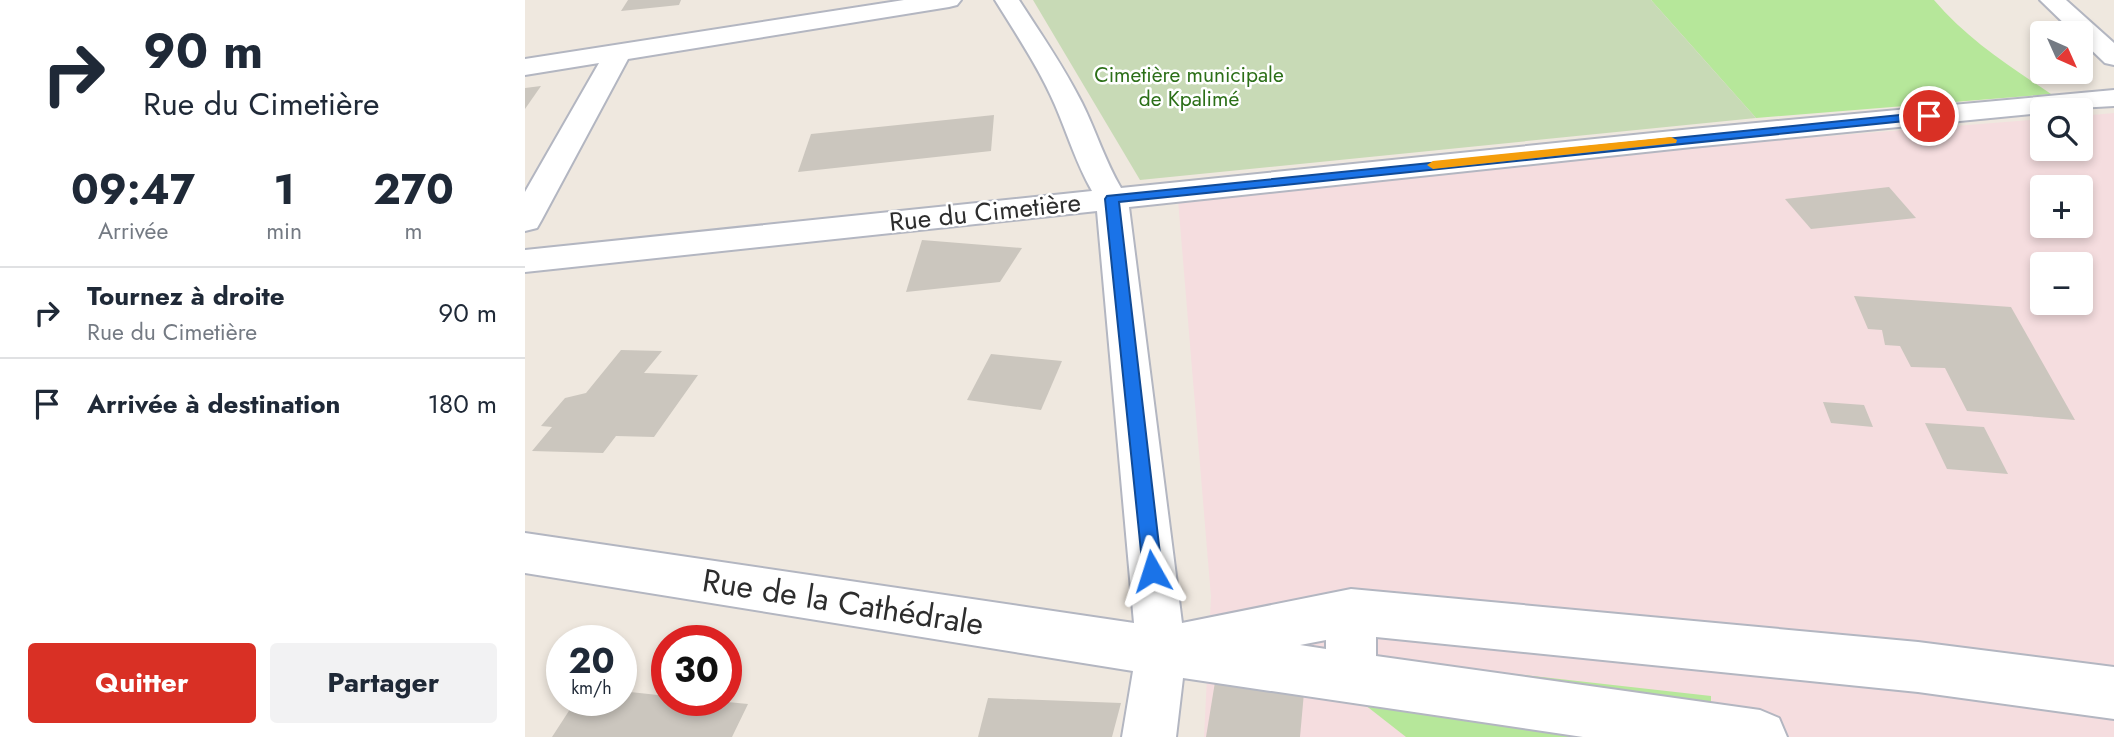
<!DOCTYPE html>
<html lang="fr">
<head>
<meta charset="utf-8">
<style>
	:root { --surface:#fff; --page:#f2f2f3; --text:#1f2937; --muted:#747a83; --line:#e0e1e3; --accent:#d93025 }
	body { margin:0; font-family:Jost,sans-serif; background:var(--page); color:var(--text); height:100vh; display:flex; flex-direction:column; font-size:26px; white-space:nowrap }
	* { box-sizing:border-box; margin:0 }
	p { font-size:23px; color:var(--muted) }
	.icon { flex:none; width:38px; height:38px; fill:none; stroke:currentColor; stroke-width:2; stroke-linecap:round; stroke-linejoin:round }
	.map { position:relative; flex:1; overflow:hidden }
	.details { display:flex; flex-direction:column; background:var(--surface); width:525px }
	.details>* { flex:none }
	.top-card { background:#fff; color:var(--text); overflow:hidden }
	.needle { width:46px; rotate:135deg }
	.controls { position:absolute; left:1505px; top:21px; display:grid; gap:14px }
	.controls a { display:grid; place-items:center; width:63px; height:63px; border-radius:7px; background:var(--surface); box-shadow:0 4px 10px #0003; font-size:35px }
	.speed { position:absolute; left:21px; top:625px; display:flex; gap:14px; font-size:35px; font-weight:700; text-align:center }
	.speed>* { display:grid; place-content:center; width:91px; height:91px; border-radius:50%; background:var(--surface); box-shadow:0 4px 10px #0003; line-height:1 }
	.speed small { font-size:18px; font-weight:400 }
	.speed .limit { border:10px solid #d22; background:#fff; color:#111 }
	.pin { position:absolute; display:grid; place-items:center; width:60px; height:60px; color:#fff; margin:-30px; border:4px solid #fff; border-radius:50%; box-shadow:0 2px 7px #0007 }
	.me { position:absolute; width:77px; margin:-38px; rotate:354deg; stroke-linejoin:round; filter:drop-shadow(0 0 5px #0008) }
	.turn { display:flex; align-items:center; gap:24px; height:147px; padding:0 28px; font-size:32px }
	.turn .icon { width:91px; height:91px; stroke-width:2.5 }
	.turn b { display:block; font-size:49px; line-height:60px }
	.eta { display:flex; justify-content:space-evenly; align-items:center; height:119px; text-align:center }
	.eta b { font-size:42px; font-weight:700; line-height:49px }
	.cta { display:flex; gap:14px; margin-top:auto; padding:14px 28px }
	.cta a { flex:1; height:80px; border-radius:7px; background:var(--accent); color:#fff; font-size:28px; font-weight:700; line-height:80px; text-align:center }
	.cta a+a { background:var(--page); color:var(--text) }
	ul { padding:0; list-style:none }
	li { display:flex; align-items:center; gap:21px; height:91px; padding:0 28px; border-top:2px solid var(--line) }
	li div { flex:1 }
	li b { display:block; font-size:26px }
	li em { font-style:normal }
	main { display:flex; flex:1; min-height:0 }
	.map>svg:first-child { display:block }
</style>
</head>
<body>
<main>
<section class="details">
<div class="top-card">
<div class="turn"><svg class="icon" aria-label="right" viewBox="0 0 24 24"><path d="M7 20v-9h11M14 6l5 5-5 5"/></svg><div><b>90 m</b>Rue du Cimetière</div></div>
</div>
<div class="eta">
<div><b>09:47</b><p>Arrivée</p></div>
<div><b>1</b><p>min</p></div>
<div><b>270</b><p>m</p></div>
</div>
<ul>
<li><svg class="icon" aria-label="right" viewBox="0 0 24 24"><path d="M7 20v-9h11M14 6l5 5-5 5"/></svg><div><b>Tournez à droite</b><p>Rue du Cimetière</p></div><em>90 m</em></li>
<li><svg class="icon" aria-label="arrive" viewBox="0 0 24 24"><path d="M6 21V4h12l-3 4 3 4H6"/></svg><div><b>Arrivée à destination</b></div><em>180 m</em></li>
</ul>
<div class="cta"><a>Quitter</a><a>Partager</a></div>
</section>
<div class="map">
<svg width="1589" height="737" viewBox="0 0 1589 737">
	<rect width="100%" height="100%" fill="#efe8df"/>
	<path fill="#f5dddf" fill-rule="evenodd" d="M1589 113V737H679L686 597 652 188 1517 119V149H1556V116ZM1517 187H1556V226H1517ZM1517 264H1556V303H1517Z"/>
	<g fill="#b6e79a">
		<path d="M1126 0H1409C1442 39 1484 66 1526 94L1231 118Z"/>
		<path d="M891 663 1186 696V710Z"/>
		<path d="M835 701 1155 737H881Z"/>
	</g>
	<path fill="#c8dab6" d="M508 0H1126L1231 118 615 180Z"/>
	<g fill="#cbc6be">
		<path d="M103 0H156L154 5 96 11Z"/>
		<path d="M16 86 0 109V88Z"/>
		<path d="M469 115 466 151 273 172 286 134Z"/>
		<path d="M1364 187 1391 218 1286 229 1260 199Z"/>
		<path d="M397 240 497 248 475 282 381 292Z"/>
		<path d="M1329 296 1486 307 1550 420 1442 411 1420 368 1386 367 1375 346 1360 345 1357 330 1343 329Z"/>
		<path d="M96 350 137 351 119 373 173 375 129 437 91 436 78 453 7 451 27 427 16 426 40 398 61 393Z"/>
		<path d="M466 354 537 361 516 410 442 400Z"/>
		<path d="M1298 402 1339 405 1348 427 1306 423Z"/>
		<path d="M1400 423 1459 427 1483 474 1422 469Z"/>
		<path d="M698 633 782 659 775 737H681Z"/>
		<path d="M96 691 142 696V700H182L223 704 207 737H27L51 700H96Z"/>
		<path d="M463 698 596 703 587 737H453Z"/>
	</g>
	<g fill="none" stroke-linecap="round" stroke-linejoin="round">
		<g stroke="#b3b6c1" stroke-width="4">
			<g id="minor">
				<path d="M379 0H436L432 5 424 7 103 59 16 221 12 228 0 231V192L74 63 0 75V59Z"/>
				<path d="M470 0H494C516 34 539 67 557 103 571 131 580 161 596 188L1167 129 1589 90V106L1517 110V113L1167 147 604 207 657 623 826 589 1393 642 1589 667V719L1393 692 851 637V656L1235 710 1254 718 1262 737H1058L658 678 651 737H597L608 671 0 573V533L609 623 572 211 0 272V250L567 191C551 163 543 135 530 105 514 68 491 34 470 0ZM801 640V649L775 645Z"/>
				<path d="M1515 0H1541L1589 43V65L1580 63 1556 40V33H1549Z"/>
			</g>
		</g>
		<use href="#minor" fill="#fff" fill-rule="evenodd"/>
	</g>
	<path fill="#1a73e8" stroke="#114b97" stroke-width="2" d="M1404 112 1409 113V118L594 202 637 571 634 577 627 580 620 577 618 571 580 199 582 196Z"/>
	<path fill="#f59e0b" d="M1146 137 1152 140 1151 143 908 169 902 165 908 161Z"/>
	<g text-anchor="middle" stroke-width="5" stroke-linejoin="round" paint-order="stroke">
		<g font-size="21" fill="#2c6f18" stroke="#fff">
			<text x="664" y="82">Cimetière municipale<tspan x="664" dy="24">de Kpalimé</tspan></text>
		</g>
		<g font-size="26" fill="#2d2d2d" stroke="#fff">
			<text transform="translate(460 212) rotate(-6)" y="9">Rue du Cimetière</text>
		</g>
		<g font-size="32" fill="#2d2d2d" stroke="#fff">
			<text transform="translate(318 602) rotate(9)" y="11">Rue de la Cathédrale</text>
		</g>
	</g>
</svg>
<div class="controls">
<a><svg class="needle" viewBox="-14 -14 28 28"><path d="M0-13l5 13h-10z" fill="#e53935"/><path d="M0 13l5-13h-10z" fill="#747a83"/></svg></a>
<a><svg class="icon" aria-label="search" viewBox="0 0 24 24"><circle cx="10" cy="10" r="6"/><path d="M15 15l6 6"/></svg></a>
<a>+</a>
<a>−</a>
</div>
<div class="speed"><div>20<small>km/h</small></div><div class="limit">30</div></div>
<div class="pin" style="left:1404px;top:116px;background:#d93025"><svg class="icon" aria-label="arrive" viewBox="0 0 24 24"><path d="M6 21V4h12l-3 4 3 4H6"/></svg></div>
<svg class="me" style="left:627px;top:571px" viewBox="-20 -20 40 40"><path d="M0-17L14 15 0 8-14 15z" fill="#1a73e8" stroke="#fff" stroke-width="4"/></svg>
</div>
</main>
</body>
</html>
